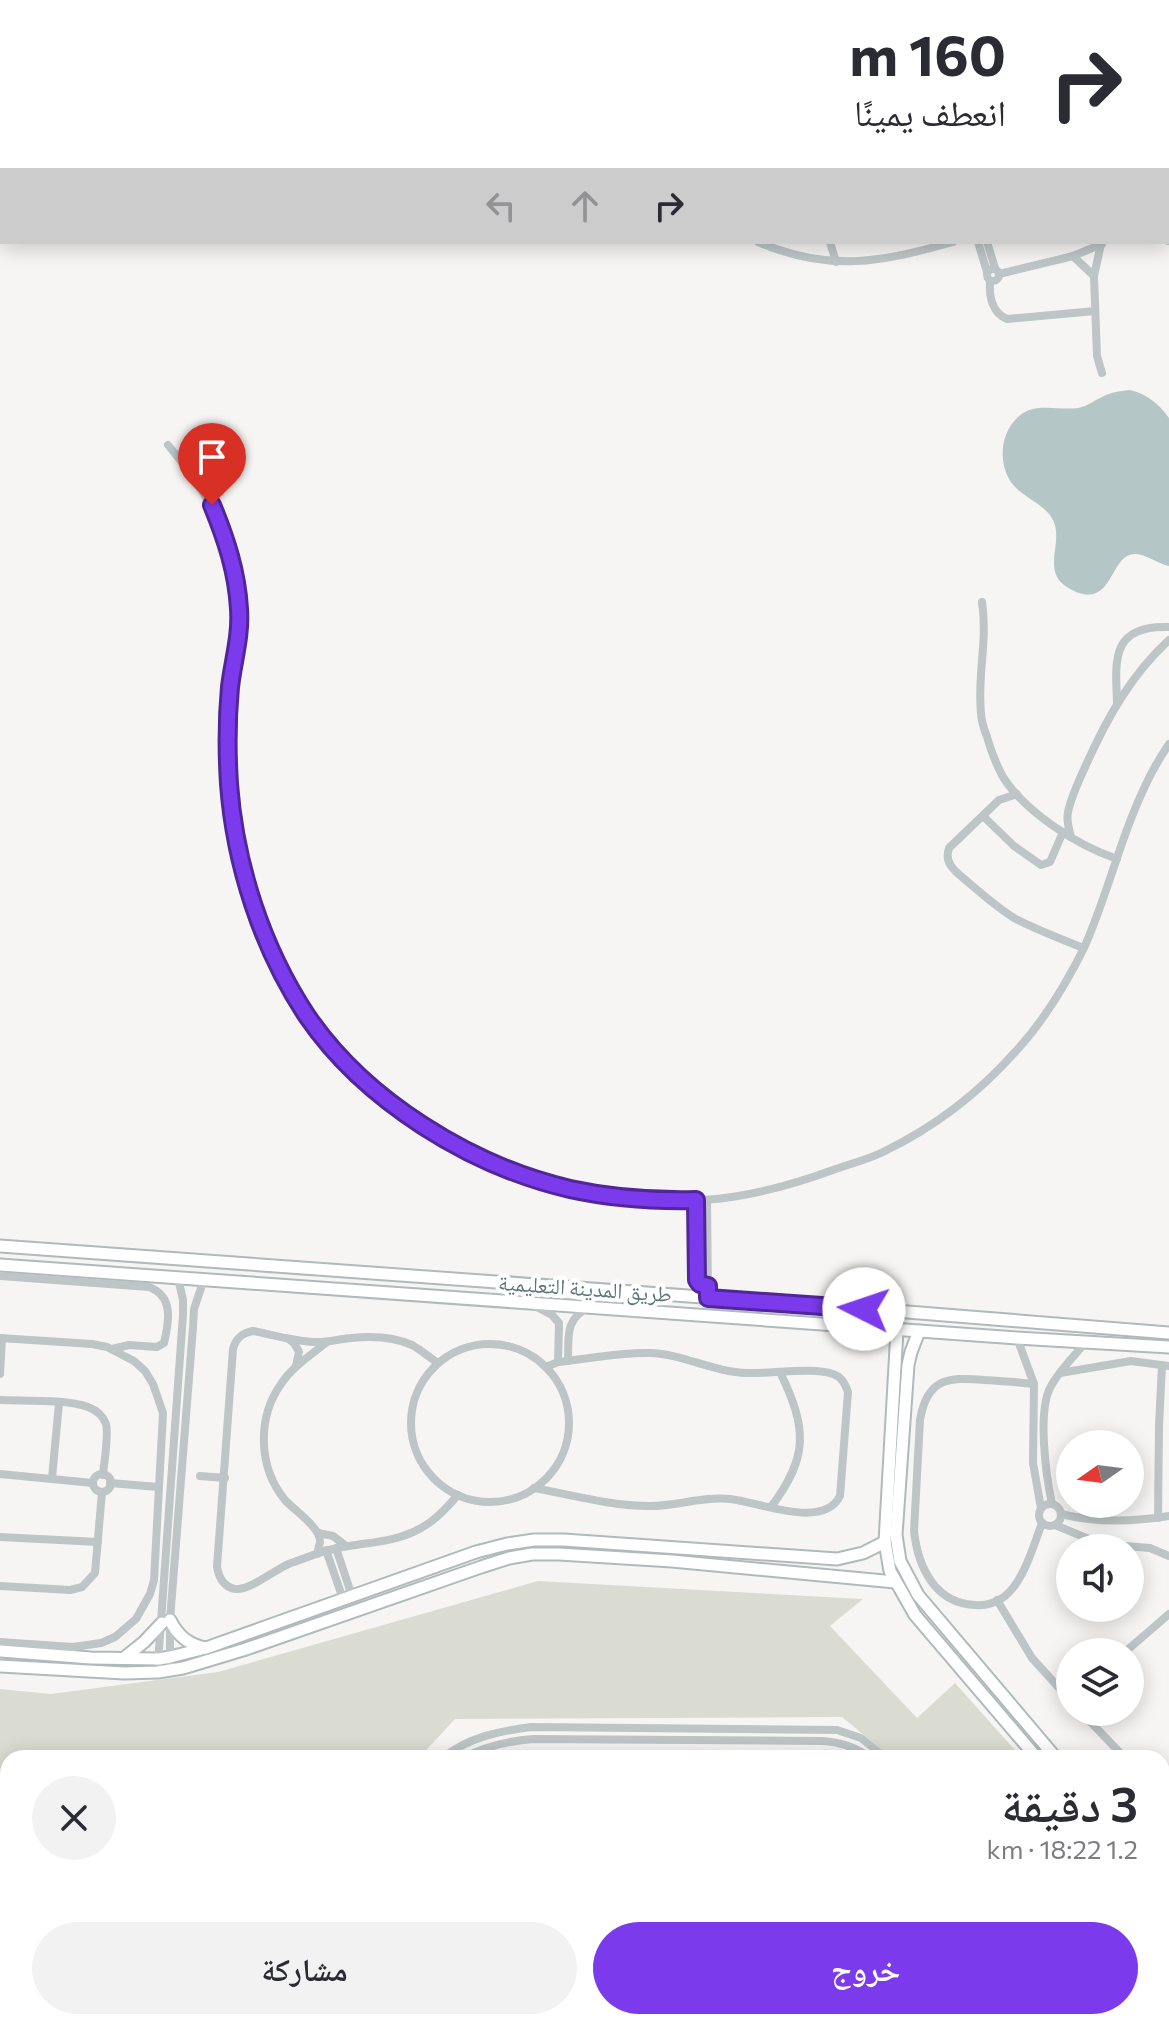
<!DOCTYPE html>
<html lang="ar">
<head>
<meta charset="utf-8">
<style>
	:root { --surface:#fff; --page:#f2f2f3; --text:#2b2b33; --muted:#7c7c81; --accent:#7c3aed }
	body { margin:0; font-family:Commissioner,"Noto Naskh Arabic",sans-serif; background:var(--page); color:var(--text); direction:rtl; height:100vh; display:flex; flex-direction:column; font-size:30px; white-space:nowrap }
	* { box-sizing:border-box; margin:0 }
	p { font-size:26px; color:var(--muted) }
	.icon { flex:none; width:44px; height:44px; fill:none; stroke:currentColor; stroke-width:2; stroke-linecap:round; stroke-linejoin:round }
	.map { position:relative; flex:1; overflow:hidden; direction:ltr }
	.panel { position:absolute; left:0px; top:1750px; width:1170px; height:280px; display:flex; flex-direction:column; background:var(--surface); border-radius:24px 24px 0 0; box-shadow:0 4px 20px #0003; direction:rtl }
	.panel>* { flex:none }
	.guide { position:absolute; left:0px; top:0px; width:1170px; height:244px; box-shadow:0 4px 20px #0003; direction:rtl; background:#fff; color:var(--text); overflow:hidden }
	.needle { width:52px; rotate:256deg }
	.tools { position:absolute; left:1056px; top:1430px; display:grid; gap:16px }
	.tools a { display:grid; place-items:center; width:88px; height:88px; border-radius:50%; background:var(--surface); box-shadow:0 4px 20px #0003; font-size:40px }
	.pin { position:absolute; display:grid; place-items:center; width:68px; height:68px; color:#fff; margin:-82px -34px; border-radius:50% 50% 50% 0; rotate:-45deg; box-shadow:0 0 8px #0007 }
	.pin .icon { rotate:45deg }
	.me { position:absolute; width:88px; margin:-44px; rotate:274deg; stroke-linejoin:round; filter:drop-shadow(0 0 6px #0008) }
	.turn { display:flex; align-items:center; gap:28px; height:168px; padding:0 32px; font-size:36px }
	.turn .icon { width:104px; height:104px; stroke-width:2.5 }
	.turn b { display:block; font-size:56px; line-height:68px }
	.lanes { display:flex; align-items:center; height:76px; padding:0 32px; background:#0003; justify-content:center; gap:40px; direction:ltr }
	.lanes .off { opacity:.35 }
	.round { display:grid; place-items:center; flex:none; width:84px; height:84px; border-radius:42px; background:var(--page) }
	.overview { display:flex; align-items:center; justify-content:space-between; height:136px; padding:0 32px }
	h1 { font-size:48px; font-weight:600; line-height:60px }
	.button { display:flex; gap:16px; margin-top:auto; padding:16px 32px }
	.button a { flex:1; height:92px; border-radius:48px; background:var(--accent); color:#fff; font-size:32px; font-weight:600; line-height:92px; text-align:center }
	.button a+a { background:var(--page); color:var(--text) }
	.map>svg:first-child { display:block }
</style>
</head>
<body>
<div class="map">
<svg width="1169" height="2030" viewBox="0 0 1169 2030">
	<rect width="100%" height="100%" fill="#f7f5f3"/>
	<g fill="#dadcd2">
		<path d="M538 1581 863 1599 830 1626 917 1718 955 1683 1022 1758H892L842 1717 455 1719 419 1758H8V1916L0 1914V1689L51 1694 218 1672Z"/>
		<path d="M1162 1884H1169V2030H1152L1153 2022H1162Z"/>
		<path d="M258 2022H389L398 2030H251Z"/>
	</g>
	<path fill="#b4c6c5" d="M1130 390C1147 394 1159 404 1169 418V566C1158 564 1146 554 1135 554 1109 554 1114 609 1074 591 1037 574 1065 545 1053 520 1044 502 1019 497 1009 479 996 456 1003 421 1029 410 1044 405 1062 410 1078 408 1089 406 1096 399 1106 395 1113 392 1121 391 1130 390Z"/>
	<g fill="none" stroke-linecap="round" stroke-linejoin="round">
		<g stroke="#afbabb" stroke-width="15">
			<g id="secondary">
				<path d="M0 1246 895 1311 1169 1333"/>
				<path d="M0 1265 1017 1338 1169 1347"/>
				<path d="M897 1330 885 1542 890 1571 915 1615 1037 1758"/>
				<path d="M919 1331 911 1352 908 1365 896 1535 900 1561 918 1595 1056 1758"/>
				<path d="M170 1620C178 1636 188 1644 205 1648"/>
				<path d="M0 1651 91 1658 159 1659 170 1657 206 1648 476 1552 507 1544 534 1540H564L837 1559 863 1553 885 1542"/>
				<path d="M124 1658 144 1642 162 1623"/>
				<path d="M0 1666 124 1673 158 1672 183 1668 246 1649 481 1567 509 1558 532 1554H559L672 1561 895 1582"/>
				<path d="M1119 2030 1120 2022"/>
				<path d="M1135 2030V2022"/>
			</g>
		</g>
		<g stroke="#bdc5c6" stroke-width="8">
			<path d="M581 0 582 2"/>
			<path d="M630 0V2"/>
			<path d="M722 0V2"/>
			<path d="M771 0 772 2"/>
			<path d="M1084 0 1085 2"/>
			<path d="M1094 0 1095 2"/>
			<path d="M1168 112 1169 114"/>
			<path d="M1168 131 1169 132"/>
			<path d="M1168 144H1169"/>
			<path d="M1168 225 1169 227"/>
			<path d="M1168 241H1169"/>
			<path d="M758 242C830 273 881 262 953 242"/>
			<path d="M830 242 836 262"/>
			<path d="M978 242 987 272"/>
			<path d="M987 242 995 268"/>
			<path d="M1101 244 1094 276 1097 356 1102 373"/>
			<path d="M1073 256 1094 276"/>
			<circle cx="993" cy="275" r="6"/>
			<path d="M999 274 1073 256 1102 244"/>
			<path d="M990 281C989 296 992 313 1007 319L1095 311"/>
			<path d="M168 445C220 506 247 566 238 647 236 662 231 676 230 691 225 755 228 822 247 884 261 930 281 980 310 1019 400 1142 554 1208 704 1200 748 1197 792 1185 833 1170 849 1164 867 1160 883 1152 933 1128 979 1093 1016 1051 1042 1023 1067 982 1084 948 1108 894 1121 835 1147 782 1153 769 1161 756 1169 744"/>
			<path d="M982 602C988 641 977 675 981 713 981 721 984 729 987 737 991 751 996 764 1003 777 1026 813 1077 845 1117 859"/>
			<path d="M1117 702C1115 658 1112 625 1169 627"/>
			<path d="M1017 794 999 800 949 848C943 865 958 873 969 883 983 895 998 908 1014 918 1036 930 1060 938 1083 948"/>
			<path d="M983 816 1014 846 1041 865 1050 862 1063 832"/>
			<path d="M1071 837C1069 829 1066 820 1068 812 1071 797 1079 780 1086 765 1107 718 1131 675 1169 640"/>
			<path d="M696 1200 697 1280 703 1286H708"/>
			<path d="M707 1200 708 1298"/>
			<path d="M0 1276 149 1287C174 1296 169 1322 164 1343L157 1347 129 1345 112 1349"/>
			<path d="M533 1305 552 1315 559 1323 558 1362"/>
			<path d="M0 1338 92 1344 107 1347 134 1361 145 1371 153 1384 163 1413 154 1580 150 1594 136 1619 115 1637 101 1643 73 1647 0 1642"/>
			<path d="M1017 1338 1034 1384 1033 1463 1041 1508"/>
			<path d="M290 1340 294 1343 299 1352 296 1366"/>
			<circle cx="490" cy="1423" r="79"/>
			<path d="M568 1361C569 1337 564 1320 589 1307"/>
			<path d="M438 1363C429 1357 421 1350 412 1345 394 1337 370 1336 351 1338 338 1339 327 1343 314 1342 293 1341 273 1335 253 1331 242 1333 236 1338 233 1349L217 1567C219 1578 224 1587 235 1589 250 1591 275 1569 291 1563 306 1558 321 1551 338 1548 366 1542 395 1543 421 1528 436 1520 447 1507 458 1495"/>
			<path d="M1060 1373 1131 1361 1169 1366"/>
			<path d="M0 1374 2 1338"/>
			<path d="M1034 1384C1018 1382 1001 1381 984 1380 948 1377 927 1378 920 1420L914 1531C918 1567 935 1604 976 1605 986 1606 998 1602 1005 1596 1024 1581 1034 1544 1042 1523"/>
			<path d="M0 1400C24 1401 67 1399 88 1407 96 1410 103 1416 106 1424 109 1436 104 1462 103 1475"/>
			<path d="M0 1474 93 1483"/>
			<circle cx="102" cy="1483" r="9"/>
			<path d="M200 1476 225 1478"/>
			<path d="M52 1478 59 1403"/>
			<path d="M110 1483 158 1487"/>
			<path d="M534 1488C572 1495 611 1506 650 1506 677 1506 704 1496 730 1499 759 1502 823 1530 840 1496L848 1392C845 1384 842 1377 833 1374 813 1367 769 1374 747 1373 713 1372 683 1354 650 1353 620 1352 588 1359 558 1362L546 1367"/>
			<circle cx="1050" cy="1515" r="11"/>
			<path d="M1052 1504C1046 1476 1037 1410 1051 1386 1060 1370 1074 1356 1086 1342"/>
			<path d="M771 1507C809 1457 807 1428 780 1372"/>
			<path d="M1061 1514C1097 1523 1133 1522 1169 1516"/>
			<path d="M1158 1518 1159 1426 1162 1365"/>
			<path d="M1055 1525 1101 1544 1150 1548 1169 1556"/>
			<path d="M318 1533 333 1536 346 1546"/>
			<path d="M0 1537 98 1542"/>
			<path d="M336 1548 352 1596"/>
			<path d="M326 1550 343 1599"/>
			<path d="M317 1554C317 1553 320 1543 320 1542 321 1528 294 1510 285 1500 258 1467 257 1418 281 1384 292 1367 311 1355 327 1342"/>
			<path d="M0 1586 70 1590 82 1587 95 1573 102 1492"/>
			<path d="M997 1600 1032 1658 1070 1700"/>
			<path d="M1125 1652 1169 1614"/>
			<path d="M170 1662V1620L193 1327 194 1309 204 1279"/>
			<path d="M158 1663 183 1315V1300L178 1278"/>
			<path d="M1081 1712 1125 1758"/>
			<path d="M443 1758C468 1737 500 1731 531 1727L837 1730 861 1738 886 1758"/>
			<path d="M463 1758C486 1746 508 1741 533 1739L822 1741C840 1742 856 1747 870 1758"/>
			<path d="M1162 1785 1169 1782"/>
			<path d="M1162 1807 1169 1803"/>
			<path d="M0 1928 8 1931"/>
			<path d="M0 1940 8 1943"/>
			<path d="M0 1993 8 1996"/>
			<path d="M136 2022 138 2030"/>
			<path d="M428 2022 438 2030"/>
			<path d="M445 2022 455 2030"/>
			<path d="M512 2022 520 2030"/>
			<path d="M17 2030 18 2022"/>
			<path d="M214 2030 221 2022"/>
			<path d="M229 2030 235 2022"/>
			<path d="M600 2030 605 2022"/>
			<path d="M651 2030 658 2022"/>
			<path d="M665 2030 671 2022"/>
		</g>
		<use href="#secondary" stroke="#fff" stroke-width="11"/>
	</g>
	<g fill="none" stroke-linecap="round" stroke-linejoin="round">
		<g stroke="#51269a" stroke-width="20">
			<path id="route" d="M212 505C226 539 237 572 239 609 241 636 233 661 230 687 227 719 227 752 229 784 235 865 262 948 307 1016 365 1101 471 1166 570 1189 611 1198 653 1201 696 1200L697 1280 700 1284 708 1286V1298L864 1309"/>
		</g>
		<use href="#route" stroke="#7c3aed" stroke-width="14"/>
	</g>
	<g text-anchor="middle" stroke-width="8" stroke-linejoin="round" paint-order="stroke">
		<g font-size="22" fill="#5d7879" stroke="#fff">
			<text transform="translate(585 1288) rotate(4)" y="8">طريق المدينة التعليمية</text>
		</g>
	</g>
</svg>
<div class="tools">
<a><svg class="needle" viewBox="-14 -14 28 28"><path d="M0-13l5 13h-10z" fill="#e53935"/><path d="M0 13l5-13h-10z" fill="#7c7c81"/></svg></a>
<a><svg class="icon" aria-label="sound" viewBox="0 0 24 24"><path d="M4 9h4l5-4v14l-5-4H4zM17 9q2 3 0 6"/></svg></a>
<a><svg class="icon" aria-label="layers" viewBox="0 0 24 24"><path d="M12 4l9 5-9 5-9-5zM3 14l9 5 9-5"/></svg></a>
</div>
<div class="pin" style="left:212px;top:505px;background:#d93025"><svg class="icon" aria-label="arrive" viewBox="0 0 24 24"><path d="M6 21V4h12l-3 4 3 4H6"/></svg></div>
<svg class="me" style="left:864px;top:1309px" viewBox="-20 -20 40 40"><circle r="19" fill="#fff"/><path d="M0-13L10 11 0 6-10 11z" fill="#7c3aed"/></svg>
<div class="guide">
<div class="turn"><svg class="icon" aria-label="right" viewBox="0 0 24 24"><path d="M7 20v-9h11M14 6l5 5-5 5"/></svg><div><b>160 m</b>انعطف يمينًا</div></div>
<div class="lanes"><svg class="icon off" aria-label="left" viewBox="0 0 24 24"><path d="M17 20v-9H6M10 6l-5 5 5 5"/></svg><svg class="icon off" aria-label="ahead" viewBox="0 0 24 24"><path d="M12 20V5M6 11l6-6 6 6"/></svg><svg class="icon" aria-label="right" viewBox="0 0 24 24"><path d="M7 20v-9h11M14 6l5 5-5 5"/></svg></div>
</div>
<section class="panel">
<div class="overview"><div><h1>3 دقيقة</h1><p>1.2 km · 18:22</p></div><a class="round"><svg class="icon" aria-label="close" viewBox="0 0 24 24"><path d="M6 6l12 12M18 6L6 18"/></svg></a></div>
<div class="button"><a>خروج</a><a>مشاركة</a></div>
</section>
</div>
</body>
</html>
